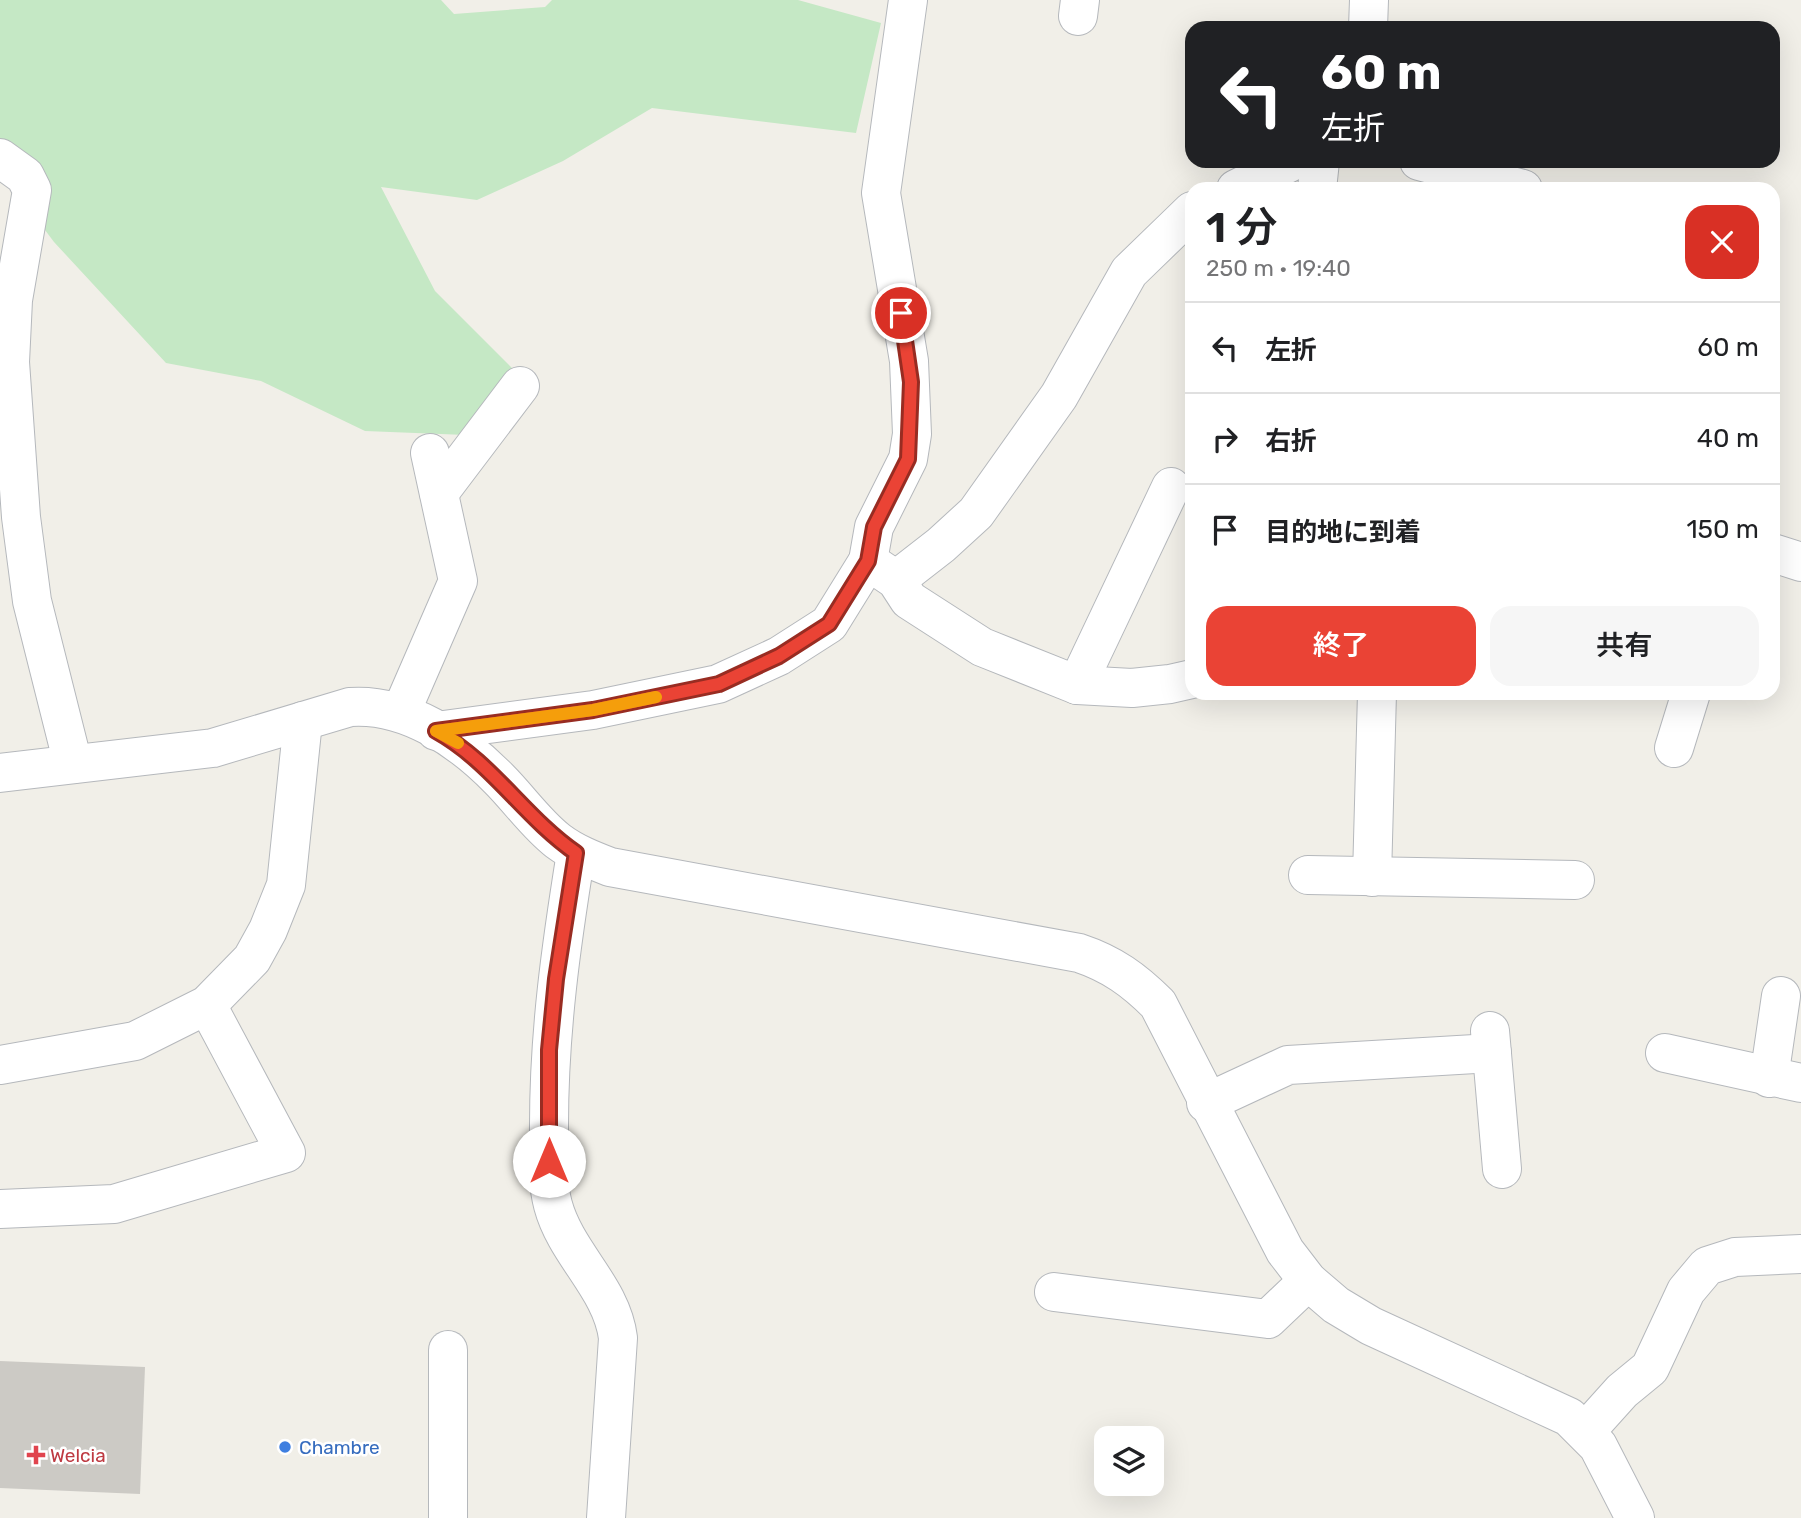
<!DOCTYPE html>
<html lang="ja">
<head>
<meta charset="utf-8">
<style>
	:root { --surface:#fff; --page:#f6f6f6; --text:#202124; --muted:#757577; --line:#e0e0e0; --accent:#ea4335 }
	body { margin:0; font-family:Rubik,"Noto Sans JP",sans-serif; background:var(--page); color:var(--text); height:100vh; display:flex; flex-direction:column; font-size:26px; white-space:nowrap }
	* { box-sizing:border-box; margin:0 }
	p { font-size:23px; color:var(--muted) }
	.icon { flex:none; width:38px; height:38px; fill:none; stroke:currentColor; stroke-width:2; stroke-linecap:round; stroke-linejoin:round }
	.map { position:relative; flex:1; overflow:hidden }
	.panel { position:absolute; left:1185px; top:182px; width:595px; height:518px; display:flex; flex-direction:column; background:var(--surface); border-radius:21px; box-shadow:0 7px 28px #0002 }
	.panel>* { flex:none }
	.top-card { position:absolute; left:1185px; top:21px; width:595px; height:147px; border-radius:21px; box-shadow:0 7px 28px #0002; background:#202124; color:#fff; overflow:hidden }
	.controls { position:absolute; left:1094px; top:1426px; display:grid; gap:14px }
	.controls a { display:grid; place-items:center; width:70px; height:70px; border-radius:14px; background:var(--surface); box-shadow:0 7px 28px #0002; font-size:35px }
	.pin { position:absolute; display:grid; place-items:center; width:60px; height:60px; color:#fff; margin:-30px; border:4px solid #fff; border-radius:50%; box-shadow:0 2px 7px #0007 }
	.me { position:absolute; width:77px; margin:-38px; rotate:0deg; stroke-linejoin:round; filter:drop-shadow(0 0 5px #0008) }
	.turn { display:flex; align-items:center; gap:24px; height:147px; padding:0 21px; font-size:32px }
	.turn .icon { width:91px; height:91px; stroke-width:2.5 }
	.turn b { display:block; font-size:49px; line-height:60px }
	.round { display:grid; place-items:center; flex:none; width:74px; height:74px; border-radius:21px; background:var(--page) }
	.summary { display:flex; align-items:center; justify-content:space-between; height:119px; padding:0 21px }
	h1 { font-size:42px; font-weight:600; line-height:52px }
	.cta { display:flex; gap:14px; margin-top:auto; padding:14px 21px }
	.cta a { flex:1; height:80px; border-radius:21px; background:var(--accent); color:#fff; font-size:28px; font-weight:600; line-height:80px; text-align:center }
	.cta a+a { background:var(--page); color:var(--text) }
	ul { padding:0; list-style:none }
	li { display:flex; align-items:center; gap:21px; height:91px; padding:0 21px; border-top:2px solid var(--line) }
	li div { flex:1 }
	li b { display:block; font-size:26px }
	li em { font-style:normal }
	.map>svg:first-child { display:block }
</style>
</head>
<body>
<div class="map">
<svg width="1801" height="1518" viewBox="0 0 1801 1518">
	<rect width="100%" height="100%" fill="#f1efe8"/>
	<path fill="#c5e8c5" d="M0 0H441L454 14 545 7 552 0H798L881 23 856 133 652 108 563 161 477 200 381 187 435 291 513 369 491 436 365 431 261 381 166 363 54 242 0 170Z"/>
	<path fill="#cccac5" d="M0 1361 145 1367 140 1494 0 1488Z"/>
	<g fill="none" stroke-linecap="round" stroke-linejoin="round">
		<g stroke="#b5b8bc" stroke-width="40">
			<g id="minor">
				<path d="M908 0 881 193 909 361 912 434 908 459 874 527 868 561 896 580 909 600 982 647 1077 685 1132 688 1170 684 1192 679"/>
				<path d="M1078 16 1080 0"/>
				<path d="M1368 28 1369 0"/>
				<path d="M0 158 25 176 32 190 13 300 10 362 21 517 32 601 73 764"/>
				<path d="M1419 161 1523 189"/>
				<path d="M1236 189 1293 161"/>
				<path d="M1317 189 1320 161"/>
				<path d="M439 493 520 386"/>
				<path d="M1773 553 1801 562"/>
				<path d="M896 580 941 545 976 513 1059 396 1129 272 1192 211"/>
				<path d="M1077 685 1171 487"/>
				<path d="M401 712 458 581 430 453"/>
				<path d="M436 731 593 710 718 684 779 656 829 624 868 561"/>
				<path d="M1674 748 1691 693"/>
				<path d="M0 773 213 748 350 707C407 703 461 740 499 779 519 799 536 824 558 841 574 853 592 860 610 867L1079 953C1112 964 1134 980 1158 1004L1285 1251 1308 1281 1336 1305 1371 1326 1569 1417 1598 1446 1635 1518"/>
				<path d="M576 853C561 946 549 1031 549 1125 549 1152 546 1179 553 1205 566 1254 612 1288 618 1338L606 1518"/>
				<path d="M1308 875 1575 880"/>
				<path d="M1372 877 1377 693"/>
				<path d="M1490 1031 1502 1169"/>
				<path d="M1665 1053 1801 1083"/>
				<path d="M0 1065 135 1041 207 1005 252 959 268 930 286 885 303 721"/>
				<path d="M1769 1078 1781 996"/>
				<path d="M1206 1103 1288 1065 1492 1053"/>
				<path d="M0 1209 114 1204 286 1153 207 1005"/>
				<path d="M1054 1292 1268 1319 1308 1281"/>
				<path d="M1586 1431 1622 1391 1650 1368 1686 1291 1707 1266 1735 1257 1801 1254"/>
				<path d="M448 1518V1350"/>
			</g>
		</g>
		<use href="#minor" stroke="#fff" stroke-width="38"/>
	</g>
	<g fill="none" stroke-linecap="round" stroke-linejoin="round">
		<g stroke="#982c22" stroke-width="18">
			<path id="route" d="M549 1161V1050L556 979 576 853C524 817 492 762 436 731L593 710 719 684 779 656 829 624 868 561 874 527 908 459 911 382 901 313"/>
		</g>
		<use href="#route" stroke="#ea4335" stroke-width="12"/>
		<path stroke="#f59e0b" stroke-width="12" d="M458 743 436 731 593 710 656 697"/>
	</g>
	<circle fill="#3f7fe0" stroke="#fff" stroke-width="2.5" cx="285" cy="1447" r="7"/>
	<path fill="#e0444e" stroke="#fff" stroke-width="2.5" d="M32.5 1444.5h7v7h7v7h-7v7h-7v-7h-7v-7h7z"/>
	<g text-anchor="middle" stroke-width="5" stroke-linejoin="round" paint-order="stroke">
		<g font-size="19" fill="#366cbe" stroke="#fff" text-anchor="start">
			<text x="299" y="1454">Chambre</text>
		</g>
		<g font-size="19" fill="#be3a42" stroke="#fff" text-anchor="start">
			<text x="50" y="1462">Welcia</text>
		</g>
	</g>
</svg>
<div class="controls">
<a><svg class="icon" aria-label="layers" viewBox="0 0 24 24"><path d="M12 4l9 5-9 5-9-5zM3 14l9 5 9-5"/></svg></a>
</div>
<div class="pin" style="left:901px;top:313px;background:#d93025"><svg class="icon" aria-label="arrive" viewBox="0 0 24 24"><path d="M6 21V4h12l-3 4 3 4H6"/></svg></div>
<svg class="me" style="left:549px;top:1161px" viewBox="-20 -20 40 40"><circle r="19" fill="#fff"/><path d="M0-13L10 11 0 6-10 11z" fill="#ea4335"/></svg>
<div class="top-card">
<div class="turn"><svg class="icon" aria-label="left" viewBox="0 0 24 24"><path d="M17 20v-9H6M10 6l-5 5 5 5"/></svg><div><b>60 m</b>左折</div></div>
</div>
<section class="panel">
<div class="summary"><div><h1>1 分</h1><p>250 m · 19:40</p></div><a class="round" style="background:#d93025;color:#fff"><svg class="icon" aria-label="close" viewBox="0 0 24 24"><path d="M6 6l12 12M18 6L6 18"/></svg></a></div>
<ul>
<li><svg class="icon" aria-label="left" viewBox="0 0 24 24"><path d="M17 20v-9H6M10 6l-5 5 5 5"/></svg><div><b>左折</b></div><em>60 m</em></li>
<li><svg class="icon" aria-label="right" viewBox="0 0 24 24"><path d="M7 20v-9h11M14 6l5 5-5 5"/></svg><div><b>右折</b></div><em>40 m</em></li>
<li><svg class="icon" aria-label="arrive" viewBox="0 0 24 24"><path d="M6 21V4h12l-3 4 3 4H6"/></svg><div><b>目的地に到着</b></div><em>150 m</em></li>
</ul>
<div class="cta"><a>終了</a><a>共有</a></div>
</section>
</div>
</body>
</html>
